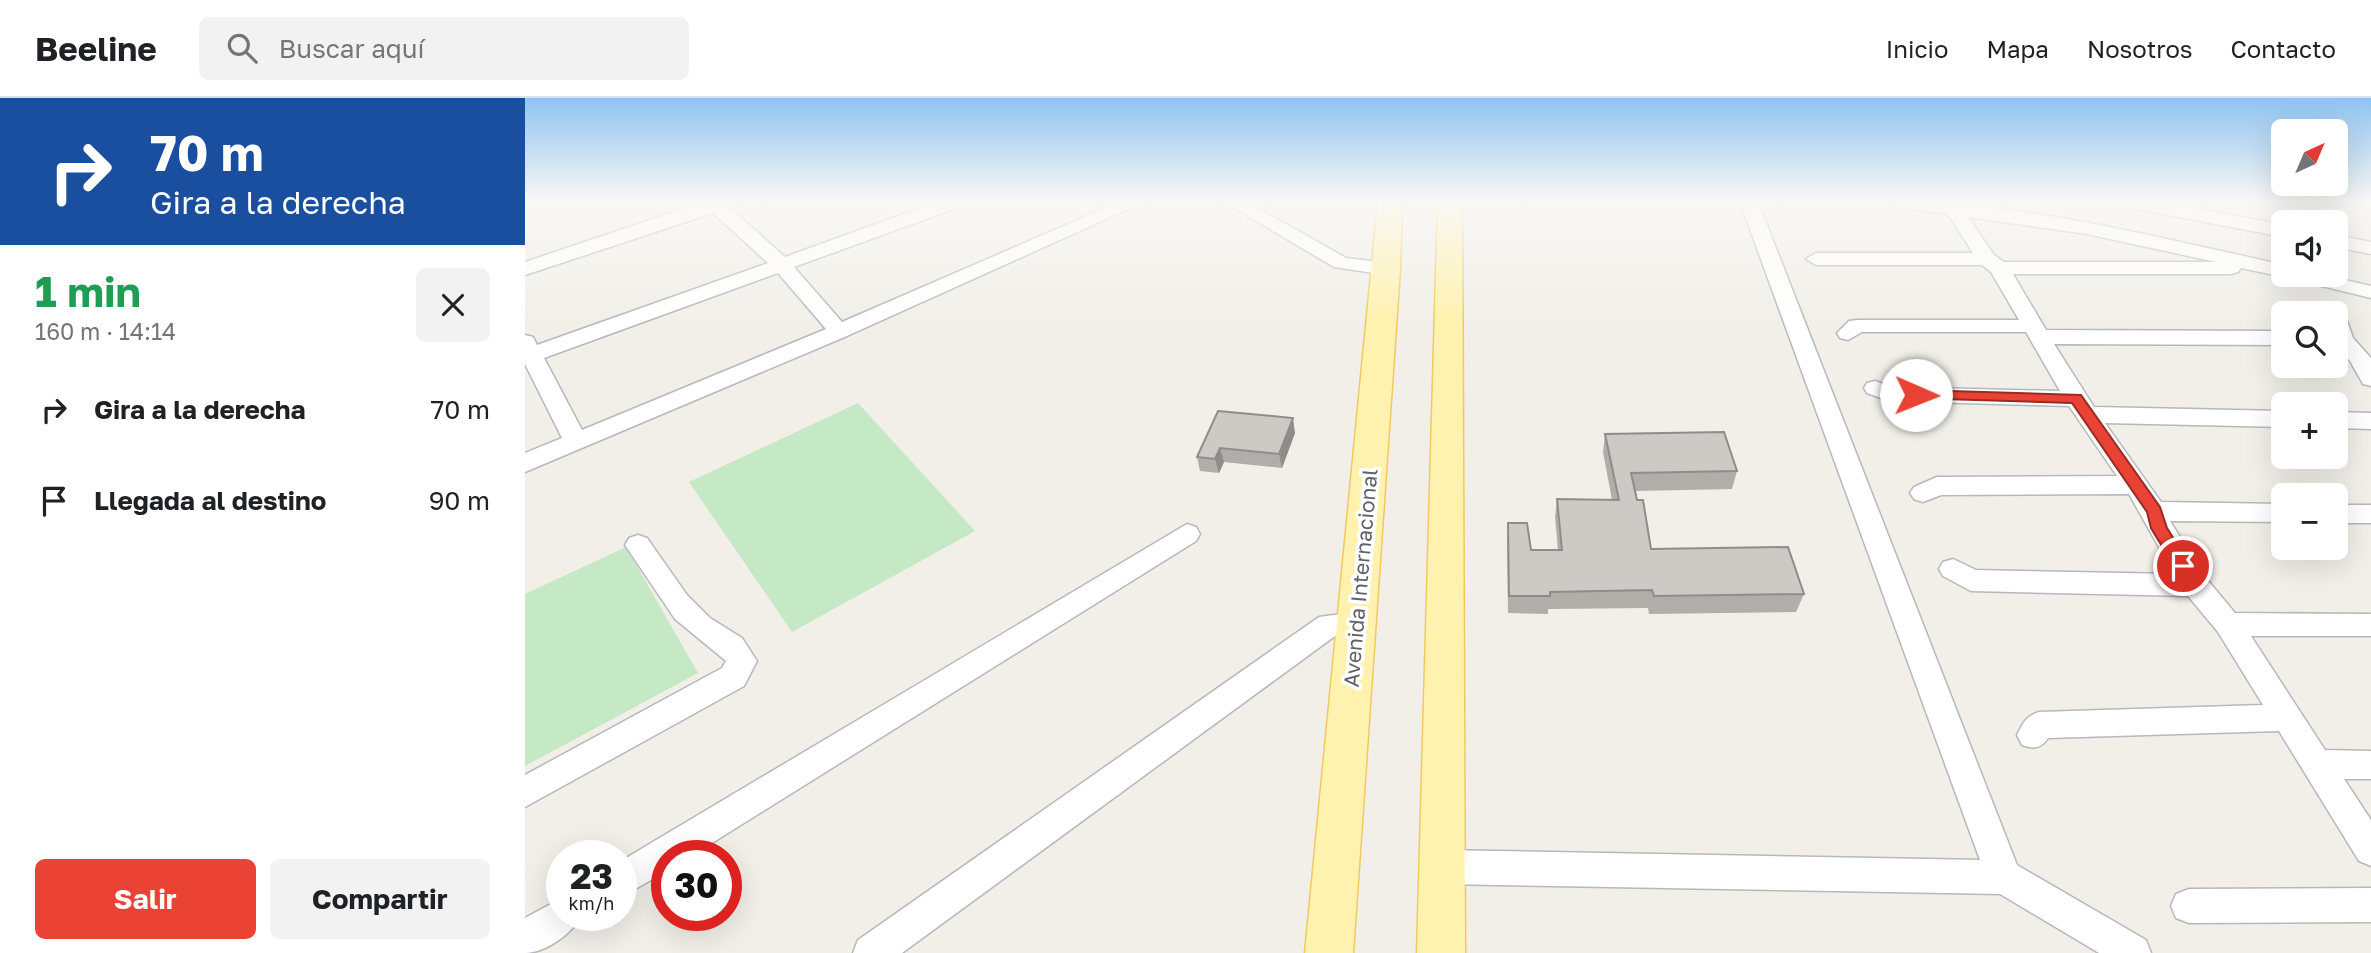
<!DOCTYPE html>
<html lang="es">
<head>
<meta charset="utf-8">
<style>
	:root { --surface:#fff; --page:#f2f2f2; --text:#202124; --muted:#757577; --line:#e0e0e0; --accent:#ea4335 }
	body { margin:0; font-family:"Golos Text",sans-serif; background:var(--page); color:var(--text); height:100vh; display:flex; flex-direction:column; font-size:26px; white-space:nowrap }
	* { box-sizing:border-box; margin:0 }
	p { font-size:23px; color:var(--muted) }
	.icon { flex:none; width:38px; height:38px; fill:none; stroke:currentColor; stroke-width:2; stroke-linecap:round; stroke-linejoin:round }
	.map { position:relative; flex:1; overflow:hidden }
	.panel { display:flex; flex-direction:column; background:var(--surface); width:525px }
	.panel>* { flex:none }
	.banner { background:#1a4fa0; color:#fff; overflow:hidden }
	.needle { width:46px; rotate:44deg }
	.controls { position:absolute; left:1746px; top:21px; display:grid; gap:14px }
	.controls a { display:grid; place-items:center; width:77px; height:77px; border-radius:10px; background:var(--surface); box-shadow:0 7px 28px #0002; font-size:35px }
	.speed { position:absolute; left:21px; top:742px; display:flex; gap:14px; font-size:35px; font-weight:700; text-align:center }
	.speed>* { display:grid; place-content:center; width:91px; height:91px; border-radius:50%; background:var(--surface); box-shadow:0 7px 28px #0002; line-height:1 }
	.speed small { font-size:18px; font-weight:400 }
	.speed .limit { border:10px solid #d22; background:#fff; color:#111 }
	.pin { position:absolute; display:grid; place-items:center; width:60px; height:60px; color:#fff; margin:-30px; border:4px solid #fff; border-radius:50%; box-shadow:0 2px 7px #0007 }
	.me { position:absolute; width:77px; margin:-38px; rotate:91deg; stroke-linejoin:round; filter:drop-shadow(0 0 5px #0008) }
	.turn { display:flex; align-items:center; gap:24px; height:147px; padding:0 35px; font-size:32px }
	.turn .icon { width:91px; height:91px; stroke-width:2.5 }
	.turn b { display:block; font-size:49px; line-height:60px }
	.round { display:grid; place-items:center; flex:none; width:74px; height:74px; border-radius:10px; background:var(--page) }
	.headline { display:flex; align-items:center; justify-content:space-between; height:119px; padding:0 35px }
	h1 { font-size:42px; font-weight:700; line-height:52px; color:#1e9e55 }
	.button { display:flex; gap:14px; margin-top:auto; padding:14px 35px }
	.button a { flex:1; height:80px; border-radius:10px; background:var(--accent); color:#fff; font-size:28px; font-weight:700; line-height:80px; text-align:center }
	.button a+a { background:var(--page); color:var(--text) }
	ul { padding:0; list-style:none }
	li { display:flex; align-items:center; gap:21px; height:91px; padding:0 35px }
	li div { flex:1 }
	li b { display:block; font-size:26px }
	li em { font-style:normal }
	header { display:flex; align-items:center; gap:42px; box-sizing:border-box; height:98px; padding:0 35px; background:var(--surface); border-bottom:2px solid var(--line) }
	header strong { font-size:33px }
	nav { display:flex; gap:38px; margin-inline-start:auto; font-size:24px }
	.search { width:490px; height:63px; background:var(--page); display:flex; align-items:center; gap:18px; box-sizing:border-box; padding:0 24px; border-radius:10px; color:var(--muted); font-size:26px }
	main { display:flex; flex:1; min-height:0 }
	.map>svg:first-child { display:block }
</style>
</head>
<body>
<header>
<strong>Beeline</strong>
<div class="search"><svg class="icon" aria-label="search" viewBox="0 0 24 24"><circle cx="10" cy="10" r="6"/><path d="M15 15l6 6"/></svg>Buscar aquí</div>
<nav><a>Inicio</a><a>Mapa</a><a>Nosotros</a><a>Contacto</a></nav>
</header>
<main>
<section class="panel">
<div class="banner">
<div class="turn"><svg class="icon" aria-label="right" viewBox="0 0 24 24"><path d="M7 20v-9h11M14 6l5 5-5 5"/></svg><div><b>70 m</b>Gira a la derecha</div></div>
</div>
<div class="headline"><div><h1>1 min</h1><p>160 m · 14:14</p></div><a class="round"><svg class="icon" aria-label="close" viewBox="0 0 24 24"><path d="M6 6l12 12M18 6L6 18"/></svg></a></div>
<ul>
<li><svg class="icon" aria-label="right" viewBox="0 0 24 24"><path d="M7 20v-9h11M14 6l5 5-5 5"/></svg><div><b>Gira a la derecha</b></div><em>70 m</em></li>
<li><svg class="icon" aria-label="arrive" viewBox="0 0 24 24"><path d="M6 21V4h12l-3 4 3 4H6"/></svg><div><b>Llegada al destino</b></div><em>90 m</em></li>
</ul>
<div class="button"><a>Salir</a><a>Compartir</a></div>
</section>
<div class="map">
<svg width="1846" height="855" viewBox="0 0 1846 855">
	<rect width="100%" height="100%" fill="#f1efe8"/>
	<g fill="#c5e8c5">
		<path d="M333 305 450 433 267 534 164 384Z"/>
		<path d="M101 449 173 575 0 668V496Z"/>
	</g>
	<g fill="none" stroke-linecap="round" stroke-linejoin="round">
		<g stroke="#b5b8bc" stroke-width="3">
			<g id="minor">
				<path d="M178 104H210L204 109 260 159 412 104H439L437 108 269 169 317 224 594 104H619L322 238 0 374V355L37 340 0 266V237L8 239 12 247 243 165 188 115 0 177V164ZM253 175 301 231 57 332 19 260Z"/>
				<path d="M699 104H722L821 160 862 165 872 171 862 177 809 169Z"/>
				<path d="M1215 104H1233L1492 767 1621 842 1626 855H1574L1475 796 916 786 904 781 899 769 904 757 916 752 1455 762Z"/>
				<path d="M1369 104C1500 104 1631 139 1759 167V177H1799L1846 188V200L1768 181 1765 177 1759 179 1716 170 1713 174 1706 176H1488L1521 232 1759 233V247L1529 246 1569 309 1759 313V329L1580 325 1636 404 1759 406V424L1645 423 1680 479 1710 515 1846 516V538H1726L1800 652 1846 653V681H1819L1846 722V768L1834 763 1754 633 1523 640C1516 651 1508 651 1497 647L1492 637C1498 625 1501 618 1514 614L1738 607 1693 534 1663 498 1446 493 1418 478 1414 471 1418 464 1428 461 1451 472 1649 476 1604 396 1416 397 1398 404 1389 401 1385 395 1389 389 1412 379 1592 378 1544 308 1364 303 1342 295 1339 290 1342 285 1350 283 1367 289 1535 293 1501 234H1337L1323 242 1315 240 1312 235 1324 223 1332 222H1494L1466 174 1457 167H1291L1281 161 1291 155H1448L1423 116 1378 110ZM1443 119 1562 136 1691 164H1479L1469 157Z"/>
				<path d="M1597 104H1637L1759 127V139L1606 110Z"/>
				<path d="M1832 104H1846V111L1834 108Z"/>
				<path d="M1811 137 1846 144V156L1811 149Z"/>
				<path d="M1811 213 1819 214 1828 240 1846 260V288L1838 286 1825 263 1811 248V215H1803Z"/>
				<path d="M1811 314 1846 315V331L1811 330Z"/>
				<rect x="1811" y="407" width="35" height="18"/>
				<path d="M662 426 671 429 675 436 671 443 166 758H142V773L96 799V763Z"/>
				<path d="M113 437 122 440 162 497 185 520 217 540 232 563 219 588 0 709V677L197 570 201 563 150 521 100 447 104 440Z"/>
				<path d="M832 514 842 517 846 525 842 533 810 538 377 855H328L333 842 794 519Z"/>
				<path d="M1846 790V824L1664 825 1651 820 1646 808 1651 796 1664 791Z"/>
				<path d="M37 800V817H56C49 835 20 855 0 855V820Z"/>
			</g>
		</g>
		<g stroke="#f2c960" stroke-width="3">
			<g id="major">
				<path d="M853 104H877L875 171 828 855H780Z"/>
				<path d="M913 104H937L940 855H892Z"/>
			</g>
		</g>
		<use href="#minor" fill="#fff" fill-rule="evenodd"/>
		<use href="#major" fill="#fff2af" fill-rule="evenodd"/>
	</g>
	<g fill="#afaea9">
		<path d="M693 313 770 335 757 370 699 364 694 375 675 373 672 359Z"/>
		<path d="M1080 336 1212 373 1207 391 1110 393 1126 451 1279 496 1271 514 1124 516 1123 510 1023 511V516L983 515 982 443 983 425 1006 452H1033L1030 419 1032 401 1087 402 1078 354Z"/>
	</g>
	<g fill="#8f8d8a">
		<path d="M768 320 770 335 757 370 754 356Z"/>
		<path d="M695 350 699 364 694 375 690 361Z"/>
	</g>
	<g fill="#cccac5" stroke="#8f8d8a" stroke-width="2">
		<path d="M693 313 768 320 754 356 695 350 690 361 672 359Z"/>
		<path d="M1199 334 1212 373 1106 375 1112 402H1118L1126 451 1263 449 1279 496 1129 498 1127 492 1025 494V498H984L983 425H1002L1006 452H1037L1032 401 1094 402 1080 336Z"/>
	</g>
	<linearGradient id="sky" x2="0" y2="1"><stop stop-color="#8fc3f1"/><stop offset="0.46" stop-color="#f9f8f5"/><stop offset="1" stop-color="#f9f8f5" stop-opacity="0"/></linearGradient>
	<rect width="1846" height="224" fill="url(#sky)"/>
	<path fill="#ea4335" stroke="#982c22" stroke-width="2" d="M1391 292 1556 297 1635 409 1642 430 1666 468 1664 473H1652L1626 430 1622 414 1547 305 1386 300V293Z"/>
	<g text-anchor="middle" stroke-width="7" stroke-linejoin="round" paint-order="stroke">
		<g font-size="21" fill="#5f6368" stroke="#fff">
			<text transform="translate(836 480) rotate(-85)" y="7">Avenida Internacional</text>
		</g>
	</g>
</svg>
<div class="controls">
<a><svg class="needle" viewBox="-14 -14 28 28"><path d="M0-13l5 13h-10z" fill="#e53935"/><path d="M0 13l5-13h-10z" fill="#757577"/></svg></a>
<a><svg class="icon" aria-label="sound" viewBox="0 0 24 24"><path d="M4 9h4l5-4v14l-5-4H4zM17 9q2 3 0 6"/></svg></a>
<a><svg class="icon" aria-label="search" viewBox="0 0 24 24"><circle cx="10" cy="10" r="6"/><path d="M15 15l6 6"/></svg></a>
<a>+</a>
<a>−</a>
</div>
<div class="speed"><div>23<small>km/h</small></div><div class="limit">30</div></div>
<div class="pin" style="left:1658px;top:468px;background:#d93025"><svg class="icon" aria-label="arrive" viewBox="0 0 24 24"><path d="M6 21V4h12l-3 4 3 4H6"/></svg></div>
<svg class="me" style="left:1391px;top:297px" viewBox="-20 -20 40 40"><circle r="19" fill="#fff"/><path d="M0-13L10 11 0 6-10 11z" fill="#ea4335"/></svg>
</div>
</main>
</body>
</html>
